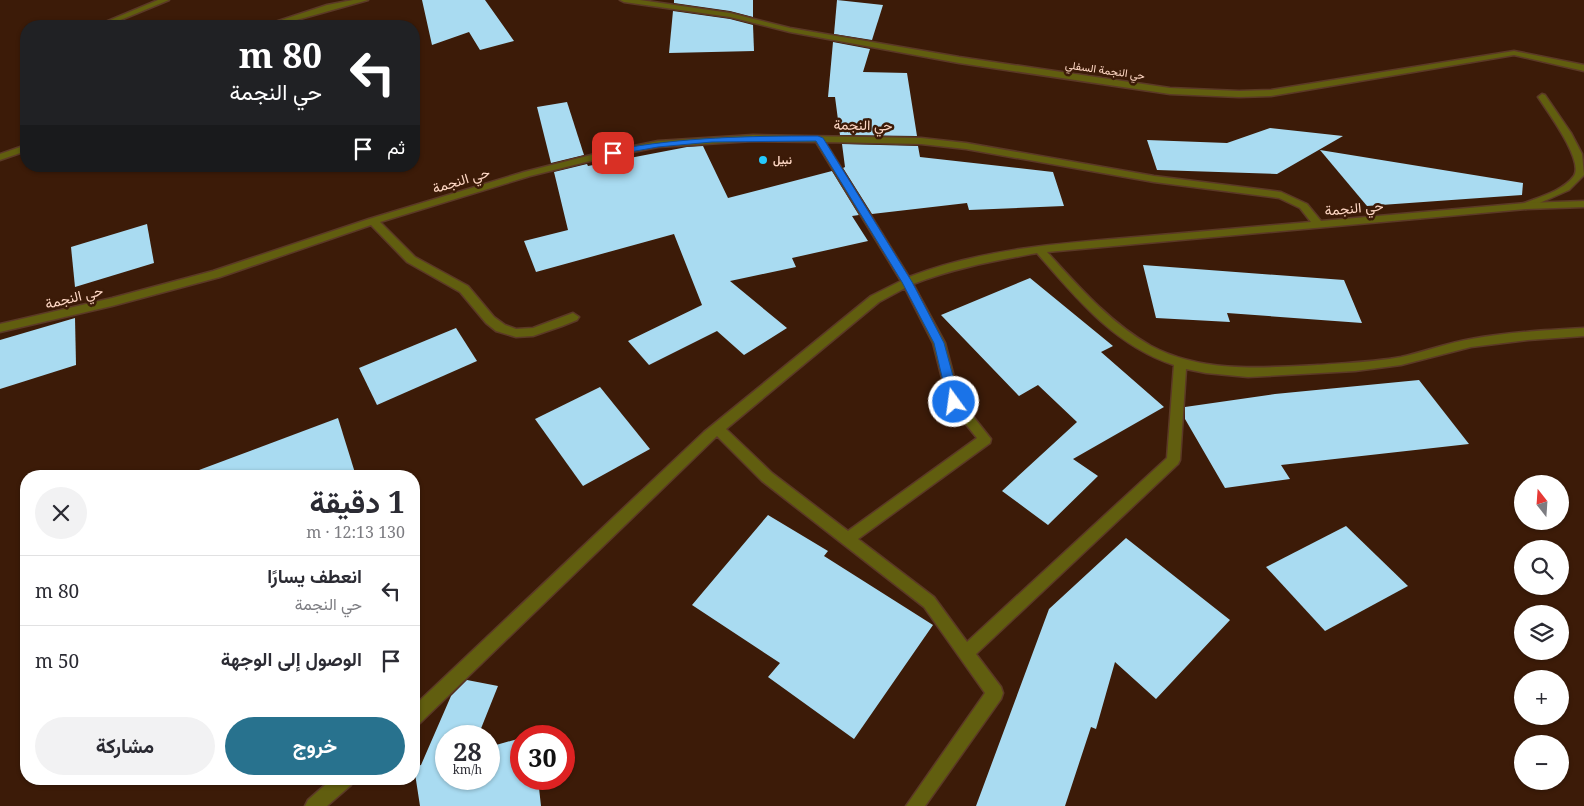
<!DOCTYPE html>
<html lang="ar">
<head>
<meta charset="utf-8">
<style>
	:root { --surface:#fff; --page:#f2f2f3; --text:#2b2b33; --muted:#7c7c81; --line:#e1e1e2; --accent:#28728e }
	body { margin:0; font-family:"Noto Serif",Vazirmatn,serif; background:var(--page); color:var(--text); direction:rtl; height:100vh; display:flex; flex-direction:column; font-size:19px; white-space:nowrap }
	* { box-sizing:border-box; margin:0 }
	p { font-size:16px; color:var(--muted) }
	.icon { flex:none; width:28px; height:28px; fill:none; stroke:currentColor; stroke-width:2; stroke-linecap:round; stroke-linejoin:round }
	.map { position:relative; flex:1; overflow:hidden; direction:ltr }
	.panel { position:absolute; left:20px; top:470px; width:400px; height:315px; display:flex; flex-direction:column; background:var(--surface); border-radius:20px; box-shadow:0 1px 4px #0004; direction:rtl }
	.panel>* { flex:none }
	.hud { position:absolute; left:20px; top:20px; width:400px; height:152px; border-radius:20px; box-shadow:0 1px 4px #0004; direction:rtl; background:#202124; color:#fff; overflow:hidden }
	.needle { width:32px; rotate:343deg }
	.fabs { position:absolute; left:1514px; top:475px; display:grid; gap:10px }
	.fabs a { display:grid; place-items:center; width:55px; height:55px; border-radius:50%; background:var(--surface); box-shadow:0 1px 4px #0004; font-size:25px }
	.speed { position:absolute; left:435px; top:725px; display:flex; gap:10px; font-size:25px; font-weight:700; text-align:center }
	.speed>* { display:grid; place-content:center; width:65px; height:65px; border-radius:50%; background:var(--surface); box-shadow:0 1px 4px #0004; line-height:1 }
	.speed small { font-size:12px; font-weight:400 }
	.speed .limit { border:8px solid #d22; background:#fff; color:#111 }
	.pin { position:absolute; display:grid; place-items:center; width:42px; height:42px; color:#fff; margin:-21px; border-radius:10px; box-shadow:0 2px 8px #0006 }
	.me { position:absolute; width:55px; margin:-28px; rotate:346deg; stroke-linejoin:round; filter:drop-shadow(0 0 4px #0008) }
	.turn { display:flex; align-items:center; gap:18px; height:105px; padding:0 15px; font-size:22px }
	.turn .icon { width:65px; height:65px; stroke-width:2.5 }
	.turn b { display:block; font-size:35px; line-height:42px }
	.then { display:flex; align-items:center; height:48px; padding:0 15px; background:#0003; gap:10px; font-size:19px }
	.round { display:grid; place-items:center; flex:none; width:52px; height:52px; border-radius:26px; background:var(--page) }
	.summary { display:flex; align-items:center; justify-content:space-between; height:85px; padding:0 15px }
	h1 { font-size:30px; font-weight:700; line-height:38px }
	.cta { display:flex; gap:10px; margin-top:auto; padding:10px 15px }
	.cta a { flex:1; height:58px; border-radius:30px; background:var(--accent); color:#fff; font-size:20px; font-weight:700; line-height:58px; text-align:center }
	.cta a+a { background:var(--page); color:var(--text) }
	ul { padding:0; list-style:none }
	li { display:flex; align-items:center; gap:15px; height:70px; padding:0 15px; border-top:1px solid var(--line) }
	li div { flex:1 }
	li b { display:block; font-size:19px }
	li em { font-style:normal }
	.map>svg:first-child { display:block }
</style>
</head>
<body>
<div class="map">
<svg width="1584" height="806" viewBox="0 0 1584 806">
	<rect width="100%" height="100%" fill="#3c1b08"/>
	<g fill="#a9dbf1">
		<path d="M422 0H485L514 41 480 50 469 32 432 45Z"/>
		<path d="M674 0H753V17L730 11 674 3Z"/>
		<path d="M837 0 883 5 872 40 834 34Z"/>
		<path d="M673 11 730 19 753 25 754 51 669 53Z"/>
		<path d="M833 42 870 49 863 72 907 73 917 136 840 135 835 97H828Z"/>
		<path d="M567 102 584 155 551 163 537 107Z"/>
		<path d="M1270 128 1343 136 1277 174 1157 170 1147 140 1227 143Z"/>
		<path d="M842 144 918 146 920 157 1053 172 1064 206 969 210 967 203 872 214 843 168 845 167Z"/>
		<path d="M703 146 728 198 832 171 859 215 852 216 868 241 792 258 796 267 730 281 787 328 744 355 717 331 649 365 628 341 702 305 674 234 536 272 524 241 568 230 554 172 587 164 588 166 687 147Z"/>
		<path d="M1320 150 1523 183 1522 195 1367 206Z"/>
		<path d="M147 224 154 263 75 287 71 247Z"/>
		<path d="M1143 265 1344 280 1362 323 1227 313 1230 322 1156 318Z"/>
		<path d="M1030 278 1113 346 1101 352 1164 407 1073 459 1098 476 1048 525 1002 491 1077 422 1038 385 1019 396 941 315Z"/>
		<path d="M75 318 76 365 0 389V340Z"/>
		<path d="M456 328 477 361 377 405 359 368Z"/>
		<path d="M1419 380 1469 444 1281 465 1290 479 1225 488 1185 419V407L1275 394Z"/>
		<path d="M600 387 650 449 583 486 535 419Z"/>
		<path d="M338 418 356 476H191V473Z"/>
		<path d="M768 515 828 551 824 556 933 625 854 739 768 677 780 663 692 605Z"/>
		<path d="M1346 526 1408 586 1325 631 1266 567Z"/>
		<path d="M1126 538 1230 620 1156 699 1115 662 1096 729 1091 727 1065 806H976L1049 609Z"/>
		<path d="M467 680 498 686 478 736H446V779H489V747L521 738V779H538L541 806H420L414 767 421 765 451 696Z"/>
	</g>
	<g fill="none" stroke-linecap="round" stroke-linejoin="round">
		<g stroke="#5b3926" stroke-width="3">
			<path id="service" d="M1542 94 1545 95 1571 133 1582 154 1584 175 1569 190 1526 209 1521 206 1522 204C1539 197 1563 191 1574 176 1584 160 1547 111 1538 97Z"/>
		</g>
		<g stroke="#5b3926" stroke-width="3">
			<g id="minor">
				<path d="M158 0H169L106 26H96Z"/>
				<path d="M353 0H368L275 26H263L327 5Z"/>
				<path d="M620 0H640L730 13 790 28 959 57 1170 88 1239 91 1271 90 1514 51 1584 65V71L1514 55 1271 96 1239 97 1170 94 959 63 790 32 730 17 624 2Z"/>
				<path d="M753 135 921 138 966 143 1154 176 1281 192 1307 204 1321 221 1526 203 1584 201V207L1526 209 1047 252C1078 286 1110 323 1151 346 1202 373 1262 368 1318 365 1346 363 1374 362 1401 357 1424 352 1447 343 1471 339 1508 332 1546 330 1584 328V336L1528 340 1471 347 1401 365 1355 371 1248 377 1206 373 1186 369 1180 460 1178 464 976 654 1001 687 1003 693 1001 699 925 806H906L985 693 924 607 762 481 717 436 420 723 414 725V706L704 432 871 296 901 281 816 142 753 141 658 147 598 159 530 176 380 222 415 257 468 286 494 317 505 325 516 329 533 328 573 313 579 317 577 320 562 326 533 336 516 337 496 331 486 323 460 292 407 262 371 225 220 277 112 306 0 332V324L112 298 213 271 369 219 524 172 595 154 658 141ZM825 142 921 144 966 149 1154 182 1279 198 1300 208 1311 222C1249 227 1187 233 1125 238 1052 244 979 250 909 277ZM1037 253C1076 298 1115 346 1174 365L1167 458 967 642 934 597 858 539 990 443 991 439 960 400 945 343 913 284C954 268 994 261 1037 253ZM905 288 933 343 948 402 977 438 848 531 772 473 726 429 879 302Z"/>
				<path d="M26 145V151L0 160V154Z"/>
				<path d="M332 779H353L351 785 327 806H305L308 800Z"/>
			</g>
		</g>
		<use href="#service" fill="#615e0f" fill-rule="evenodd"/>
		<use href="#minor" fill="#615e0f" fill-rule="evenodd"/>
	</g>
	<path fill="#1a73e8" stroke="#114b97" d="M818 136 823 138 912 282 944 343 960 402 958 405 954 406 948 402 934 343 902 282 816 141 712 142 658 147 613 155 609 153 613 150C684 137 747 136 818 136Z"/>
	<circle fill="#25c9fe" stroke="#3c1b08" stroke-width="2" cx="763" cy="160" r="5"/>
	<g text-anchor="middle" stroke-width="5" stroke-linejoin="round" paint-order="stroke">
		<g font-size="11" fill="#ffd8c5" stroke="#3c1b08">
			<text transform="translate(1105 70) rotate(8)" y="4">حي النجمة السفلي</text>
		</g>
		<g font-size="11" font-weight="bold" fill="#ffd8c5" stroke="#3c1b08" text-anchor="start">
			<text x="773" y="164">نبيل</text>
		</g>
		<g font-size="14" fill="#ffd8c5" stroke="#3c1b08">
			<text transform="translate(863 125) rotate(1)" y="5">حي النجمة</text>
			<text transform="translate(461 180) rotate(-17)" y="5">حي النجمة</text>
			<text transform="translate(1354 208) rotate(-5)" y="5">حي النجمة</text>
			<text transform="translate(74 297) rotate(-14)" y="5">حي النجمة</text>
		</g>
	</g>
</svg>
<div class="fabs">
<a><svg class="needle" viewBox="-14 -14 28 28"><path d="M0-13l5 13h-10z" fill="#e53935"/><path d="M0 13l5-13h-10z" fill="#7c7c81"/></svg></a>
<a><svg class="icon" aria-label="search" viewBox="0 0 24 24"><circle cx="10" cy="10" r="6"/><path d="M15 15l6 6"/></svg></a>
<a><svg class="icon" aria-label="layers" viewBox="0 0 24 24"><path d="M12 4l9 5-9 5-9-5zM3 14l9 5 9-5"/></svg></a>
<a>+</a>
<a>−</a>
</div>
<div class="speed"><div>28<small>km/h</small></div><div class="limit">30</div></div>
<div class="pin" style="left:613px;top:153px;background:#d93025"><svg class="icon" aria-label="arrive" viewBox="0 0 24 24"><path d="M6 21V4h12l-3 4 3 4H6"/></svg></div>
<svg class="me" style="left:954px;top:402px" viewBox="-20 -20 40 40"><circle r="17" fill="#1a73e8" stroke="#fff" stroke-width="3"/><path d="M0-11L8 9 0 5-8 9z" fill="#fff"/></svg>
<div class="hud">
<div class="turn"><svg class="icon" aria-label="left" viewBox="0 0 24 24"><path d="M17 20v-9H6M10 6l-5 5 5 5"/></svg><div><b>80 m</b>حي النجمة</div></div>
<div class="then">ثم<svg class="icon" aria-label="arrive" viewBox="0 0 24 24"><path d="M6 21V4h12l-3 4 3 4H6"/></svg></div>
</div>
<section class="panel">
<div class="summary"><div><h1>1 دقيقة</h1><p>130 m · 12:13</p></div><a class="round"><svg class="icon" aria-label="close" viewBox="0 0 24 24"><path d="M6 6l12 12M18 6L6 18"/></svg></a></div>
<ul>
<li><svg class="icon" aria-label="left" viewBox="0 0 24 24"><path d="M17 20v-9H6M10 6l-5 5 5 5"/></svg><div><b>انعطف يسارًا</b><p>حي النجمة</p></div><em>80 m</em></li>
<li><svg class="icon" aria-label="arrive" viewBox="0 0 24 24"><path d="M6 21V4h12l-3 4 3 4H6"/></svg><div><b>الوصول إلى الوجهة</b></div><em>50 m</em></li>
</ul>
<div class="cta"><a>خروج</a><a>مشاركة</a></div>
</section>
</div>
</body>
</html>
